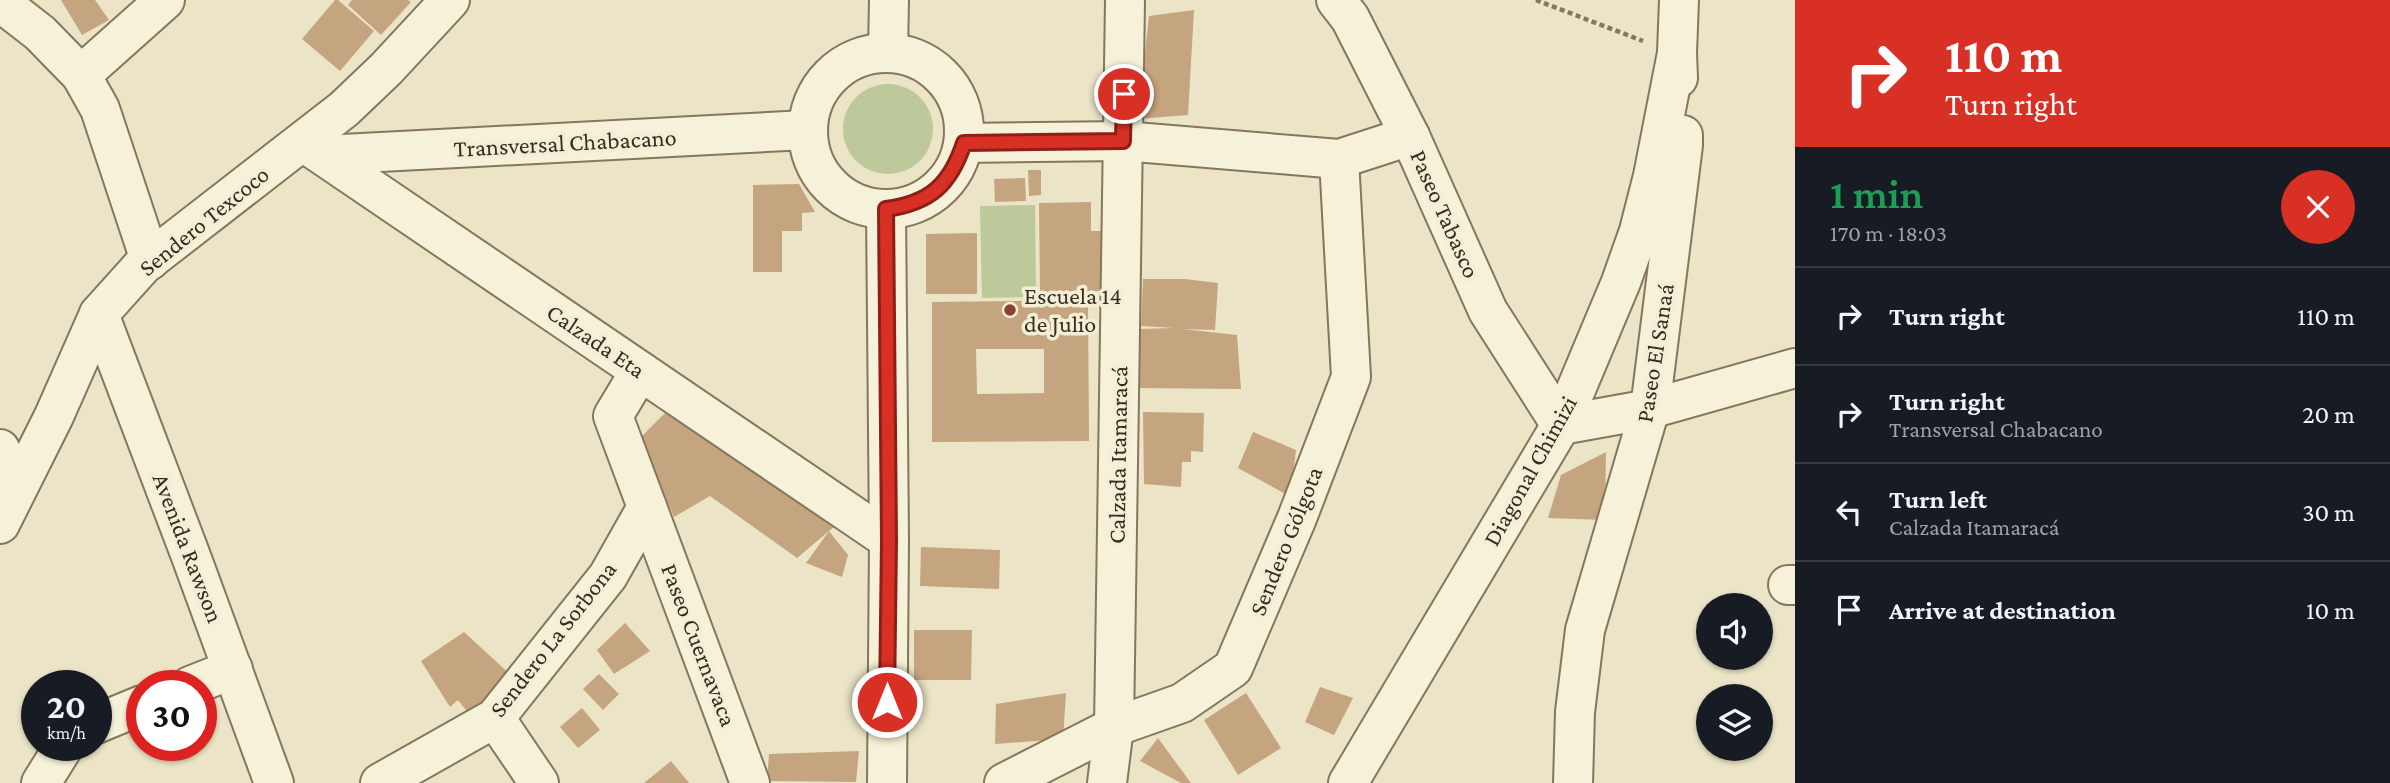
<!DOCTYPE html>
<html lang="en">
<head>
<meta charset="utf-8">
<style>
	:root { --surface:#171b24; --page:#20242c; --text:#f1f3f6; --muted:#9ea1a6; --line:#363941 }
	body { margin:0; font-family:"Crimson Pro",serif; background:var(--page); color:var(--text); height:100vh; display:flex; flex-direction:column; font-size:26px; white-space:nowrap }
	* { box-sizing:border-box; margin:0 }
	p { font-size:23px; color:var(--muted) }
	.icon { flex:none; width:38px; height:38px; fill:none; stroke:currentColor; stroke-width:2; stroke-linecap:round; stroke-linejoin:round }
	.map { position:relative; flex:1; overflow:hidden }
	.drawer { display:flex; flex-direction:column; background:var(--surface); width:595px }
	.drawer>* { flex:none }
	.banner { background:#d93025; color:#fff; overflow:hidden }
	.controls { position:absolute; left:1696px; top:593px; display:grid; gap:14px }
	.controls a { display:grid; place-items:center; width:77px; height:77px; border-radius:50%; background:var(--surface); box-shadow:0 2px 5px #0004; font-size:35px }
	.speed { position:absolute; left:21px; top:670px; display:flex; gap:14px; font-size:35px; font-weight:700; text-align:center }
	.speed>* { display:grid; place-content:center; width:91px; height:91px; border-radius:50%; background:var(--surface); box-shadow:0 2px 5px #0004; line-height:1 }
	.speed small { font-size:18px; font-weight:400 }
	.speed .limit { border:10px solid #d22; background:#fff; color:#111 }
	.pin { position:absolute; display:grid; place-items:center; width:60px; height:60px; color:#fff; margin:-30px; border:4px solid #fff; border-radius:50%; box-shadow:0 2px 7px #0007 }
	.me { position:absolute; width:77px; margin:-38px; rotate:0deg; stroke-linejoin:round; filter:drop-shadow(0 0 5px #0008) }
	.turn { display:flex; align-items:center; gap:24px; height:147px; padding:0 35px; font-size:32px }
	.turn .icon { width:91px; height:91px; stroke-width:2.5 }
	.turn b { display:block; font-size:49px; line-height:60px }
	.round { display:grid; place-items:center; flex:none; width:74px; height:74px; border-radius:37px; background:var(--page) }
	.head { display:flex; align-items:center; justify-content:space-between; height:119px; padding:0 35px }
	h1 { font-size:42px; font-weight:600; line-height:52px; color:#1e9e55 }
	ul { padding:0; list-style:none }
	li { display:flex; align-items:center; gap:21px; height:98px; padding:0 35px; border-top:2px solid var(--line) }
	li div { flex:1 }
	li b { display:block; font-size:26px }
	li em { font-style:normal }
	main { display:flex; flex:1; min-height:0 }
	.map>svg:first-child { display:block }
</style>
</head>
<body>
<main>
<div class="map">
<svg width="1795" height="783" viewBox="0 0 1795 783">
	<rect width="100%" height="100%" fill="#ebe4c6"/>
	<g fill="#bdc89b">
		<circle cx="888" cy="129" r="45"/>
		<path d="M1035 205 1036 297 982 298 980 206Z"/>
	</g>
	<g fill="#c5a57f" fill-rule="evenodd">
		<path d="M61 0H95L109 20 82 35Z"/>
		<path d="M335 0H338L374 31 340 71 302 39Z"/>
		<path d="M352 0H408L411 2 381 35 348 5Z"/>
		<path d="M1194 10 1188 115 1138 119 1149 16Z"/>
		<path d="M1028 170H1041V195L1029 196Z"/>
		<path d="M1025 178 1026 201 995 202 994 179Z"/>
		<path d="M799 184 815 212 802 213V231H782V272H753V185Z"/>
		<path d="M1091 202V231H1101V291L1040 292 1039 203Z"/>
		<path d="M977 233V294H926V234Z"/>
		<path d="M1143 279H1185L1218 283 1215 330 1182 329 1237 335 1241 389 1138 388 1140 329 1174 328 1141 326Z"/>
		<path d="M1088 300 1089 441 932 442V302ZM976 349H1044V393L977 394Z"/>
		<path d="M1143 412 1204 413 1203 452 1191 451V462H1182L1181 487 1144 484Z"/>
		<path d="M665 413 846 517 829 531 848 555 842 577 806 563 829 531 797 558 710 496 674 517 639 439Z"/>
		<path d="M1253 432 1296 450 1291 497 1238 468Z"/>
		<path d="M1606 452 1605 520 1548 518 1561 475Z"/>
		<path d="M921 547 1000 550 999 589 920 586Z"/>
		<path d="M625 623 650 651 614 674 597 650Z"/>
		<path d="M914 630H972L971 680H914Z"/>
		<path d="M464 632 514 678 469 714 458 700 450 707 421 661Z"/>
		<path d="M599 674 619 694 603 710 583 689Z"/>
		<path d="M1320 687 1353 698 1334 735 1305 722Z"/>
		<path d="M1066 693 1063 739 995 744 996 704Z"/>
		<path d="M1246 693 1281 748 1238 775 1204 720Z"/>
		<path d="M582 708 600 730 578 748 560 727Z"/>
		<path d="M1158 738 1191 783H1181L1140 761Z"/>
		<path d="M859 751 856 782 767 781 769 754Z"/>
		<path d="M671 761 689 783H644Z"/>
	</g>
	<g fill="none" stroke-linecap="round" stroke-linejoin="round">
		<g stroke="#84775d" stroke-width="42">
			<g id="minor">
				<path d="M1336 0 1350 18 1410 136 1488 311 1561 425"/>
				<path d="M0 2 40 33 81 75 100 109 150 260"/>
				<path d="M888 52 889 0"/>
				<circle cx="886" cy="131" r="78"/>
				<path d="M81 75 165 0"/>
				<path d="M1678 78 1677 53 1679 0"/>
				<path d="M303 142 889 540"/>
				<path d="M964 143 1123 141 1339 159 1410 136"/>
				<path d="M323 155 807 130"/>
				<path d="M886 209 889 540 887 783"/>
				<path d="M99 314 192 559 274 783"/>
				<path d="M1561 425 1650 409 1795 368"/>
				<path d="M0 449 19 485"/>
				<path d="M647 507 750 783"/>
				<path d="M0 524 54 416 99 314 143 265 344 109 386 69 450 0"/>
				<path d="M1788 585H1795"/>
				<path d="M190 686 233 669"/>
				<path d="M495 718 539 783"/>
				<path d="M96 724 142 705"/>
				<path d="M41 783 64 746"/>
				<path d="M380 783 495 718 608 576 647 507 613 416 640 371"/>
				<path d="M1004 783 1114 727 1182 703 1233 668 1297 518 1351 377 1339 159"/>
				<path d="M1107 783 1114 727 1125 0"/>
				<path d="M1348 783 1561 425 1621 282 1639 231 1653 176 1677 53"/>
				<path d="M1573 783 1575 712 1585 630 1650 409 1683 145V135"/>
			</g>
		</g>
		<path stroke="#84775d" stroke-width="4.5" stroke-dasharray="5 3.5" stroke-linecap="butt" d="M1536 0 1643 41"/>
		<use href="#minor" stroke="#f6f1d9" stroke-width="38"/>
	</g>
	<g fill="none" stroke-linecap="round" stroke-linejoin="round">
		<g stroke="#8d1f18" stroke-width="18">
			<path id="route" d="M887 702 889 540 886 209C930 203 950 185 964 143L1123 141 1124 94"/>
		</g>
		<use href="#route" stroke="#d93025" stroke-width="12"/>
	</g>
	<circle fill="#8e3e32" stroke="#f3eed5" stroke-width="2.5" cx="1010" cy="310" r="7"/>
	<g text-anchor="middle" stroke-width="7" stroke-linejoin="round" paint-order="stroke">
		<g font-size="24" fill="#362d20" stroke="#f3eed5">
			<text transform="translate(565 143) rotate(-3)" y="8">Transversal Chabacano</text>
			<text transform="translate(1445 214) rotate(66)" y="8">Paseo Tabasco</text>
			<text transform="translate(204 221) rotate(-39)" y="8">Sendero Texcoco</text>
			<text transform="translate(596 341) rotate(34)" y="8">Calzada Eta</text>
			<text transform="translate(1655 353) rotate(-81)" y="8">Paseo El Sanaá</text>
			<text transform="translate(1118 455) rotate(-89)" y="8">Calzada Itamaracá</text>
			<text transform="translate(1530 471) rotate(-61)" y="8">Diagonal Chimizi</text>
			<text transform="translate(1286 541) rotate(-68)" y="8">Sendero Gólgota</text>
			<text transform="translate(188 548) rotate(69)" y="8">Avenida Rawson</text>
			<text transform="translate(553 639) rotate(-52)" y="8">Sendero La Sorbona</text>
			<text transform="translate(699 645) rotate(69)" y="8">Paseo Cuernavaca</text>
		</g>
		<g font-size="24" fill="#362d20" stroke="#f3eed5" text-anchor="start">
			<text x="1024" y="304">Escuela 14<tspan x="1024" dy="28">de Julio</tspan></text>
		</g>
	</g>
</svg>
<div class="controls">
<a><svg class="icon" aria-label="sound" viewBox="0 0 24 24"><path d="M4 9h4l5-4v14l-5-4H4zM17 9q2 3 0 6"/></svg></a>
<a><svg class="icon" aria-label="layers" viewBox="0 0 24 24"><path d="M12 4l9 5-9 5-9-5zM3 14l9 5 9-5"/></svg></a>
</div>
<div class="speed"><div>20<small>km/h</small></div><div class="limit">30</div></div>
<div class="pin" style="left:1124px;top:94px;background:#d93025"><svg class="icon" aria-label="arrive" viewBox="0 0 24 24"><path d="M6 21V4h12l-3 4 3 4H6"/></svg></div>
<svg class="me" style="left:887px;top:702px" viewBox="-20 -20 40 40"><circle r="17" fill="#d93025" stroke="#fff" stroke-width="3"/><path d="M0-11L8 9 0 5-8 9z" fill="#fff"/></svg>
</div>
<section class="drawer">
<div class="banner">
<div class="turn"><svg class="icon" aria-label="right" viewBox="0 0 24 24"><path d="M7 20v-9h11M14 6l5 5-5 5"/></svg><div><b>110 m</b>Turn right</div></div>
</div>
<div class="head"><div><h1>1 min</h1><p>170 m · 18:03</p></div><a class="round" style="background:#d93025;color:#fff"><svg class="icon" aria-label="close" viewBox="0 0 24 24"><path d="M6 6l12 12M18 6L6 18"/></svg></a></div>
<ul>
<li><svg class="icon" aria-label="right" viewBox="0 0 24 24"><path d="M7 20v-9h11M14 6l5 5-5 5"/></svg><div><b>Turn right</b></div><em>110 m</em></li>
<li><svg class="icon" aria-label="right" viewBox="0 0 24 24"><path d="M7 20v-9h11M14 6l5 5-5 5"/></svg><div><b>Turn right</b><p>Transversal Chabacano</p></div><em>20 m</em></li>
<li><svg class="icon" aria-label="left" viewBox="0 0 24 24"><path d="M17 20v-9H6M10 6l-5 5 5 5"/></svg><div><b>Turn left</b><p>Calzada Itamaracá</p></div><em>30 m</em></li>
<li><svg class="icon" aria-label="arrive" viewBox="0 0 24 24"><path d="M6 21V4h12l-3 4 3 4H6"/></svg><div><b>Arrive at destination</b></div><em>10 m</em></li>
</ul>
</section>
</main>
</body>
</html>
